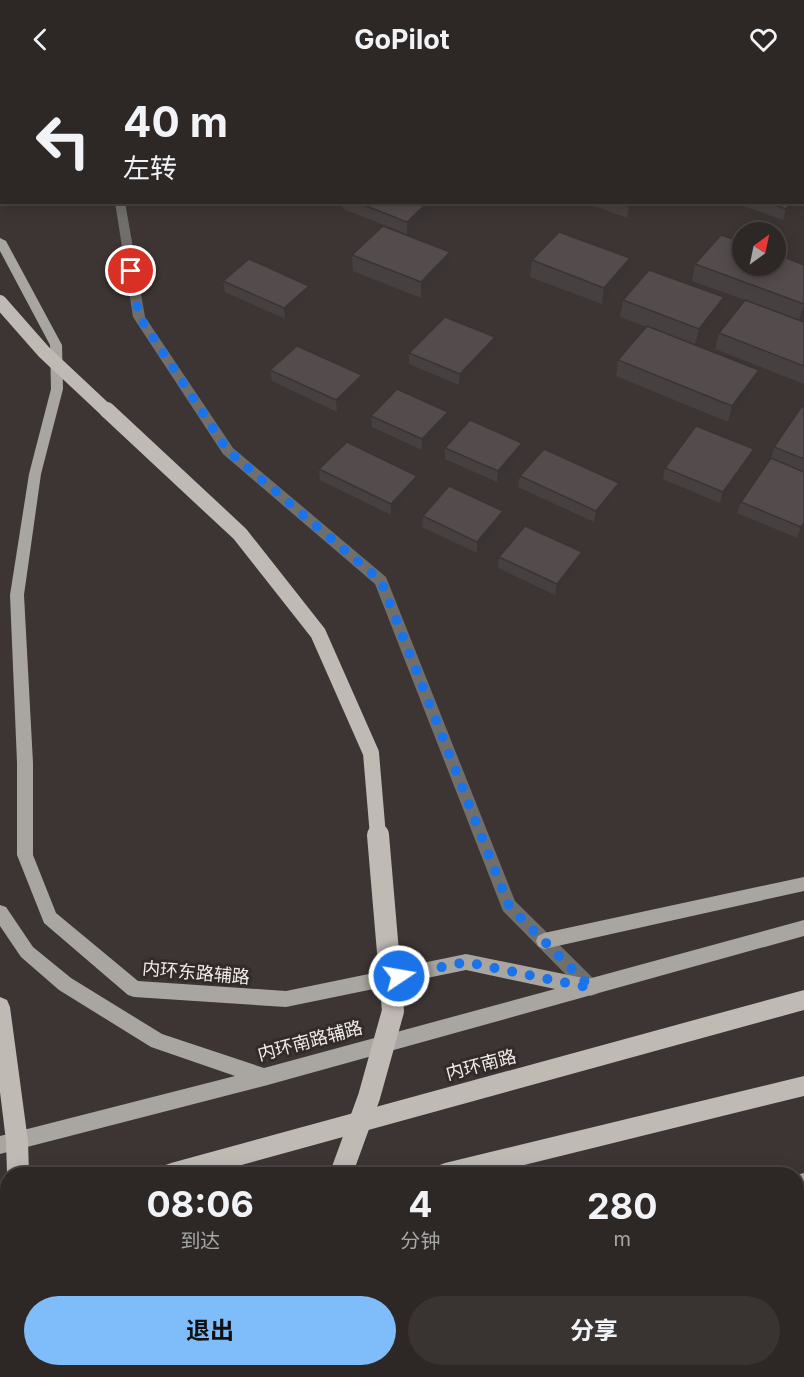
<!DOCTYPE html>
<html lang="zh">
<head>
<meta charset="utf-8">
<style>
	:root { --surface:#2d2826; --page:#393432; --text:#f1f3f6; --muted:#a7a6a7; --line:#484443; --accent:#7ebdf9 }
	body { margin:0; font-family:Inter,"Noto Sans SC",sans-serif; background:var(--page); color:var(--text); height:100vh; display:flex; flex-direction:column; font-size:22px; white-space:nowrap }
	* { box-sizing:border-box; margin:0 }
	p { font-size:20px; color:var(--muted) }
	.icon { flex:none; width:33px; height:33px; fill:none; stroke:currentColor; stroke-width:2; stroke-linecap:round; stroke-linejoin:round }
	.map { position:relative; flex:1; overflow:hidden }
	.panel { position:absolute; left:0px; top:1089px; width:804px; height:210px; display:flex; flex-direction:column; background:var(--surface); border-radius:24px 24px 0 0; box-shadow:0 3px 15px #0003,0 0 0 2px var(--line) }
	.panel>* { flex:none }
	.hud { position:absolute; left:0px; top:0px; width:804px; height:126px; box-shadow:0 3px 15px #0003,0 0 0 2px var(--line); background:#2d2826; color:var(--text); overflow:hidden }
	.needle { width:39px; rotate:33deg }
	.buttons { position:absolute; left:732px; top:144px; display:grid; gap:12px }
	.buttons a { display:grid; place-items:center; width:54px; height:54px; border-radius:50%; background:var(--surface); box-shadow:0 3px 15px #0003,0 0 0 2px var(--line); font-size:30px }
	.pin { position:absolute; display:grid; place-items:center; width:51px; height:51px; color:#fff; margin:-26px; border:3px solid #fff; border-radius:50%; box-shadow:0 2px 6px #0007 }
	.me { position:absolute; width:66px; margin:-33px; rotate:78deg; stroke-linejoin:round; filter:drop-shadow(0 0 4px #0008) }
	.turn { display:flex; align-items:center; gap:21px; height:126px; padding:0 24px; font-size:27px }
	.turn .icon { width:78px; height:78px; stroke-width:2.5 }
	.turn b { display:block; font-size:42px; line-height:51px }
	.eta { display:flex; justify-content:space-evenly; align-items:center; height:102px; text-align:center }
	.eta b { font-size:36px; font-weight:700; line-height:42px }
	.cta { display:flex; gap:12px; margin-top:auto; padding:12px 24px }
	.cta a { flex:1; height:69px; border-radius:36px; background:var(--accent); color:#111; font-size:24px; font-weight:700; line-height:69px; text-align:center }
	.cta a+a { background:var(--page); color:var(--text) }
	header { display:flex; justify-content:space-between; align-items:center; height:78px; padding:0 24px; background:var(--surface); font-size:27px; font-weight:700 }
	.map>svg:first-child { display:block }
</style>
</head>
<body>
<header><svg class="icon" aria-label="back" viewBox="0 0 24 24"><path d="M15 5l-7 7 7 7"/></svg>GoPilot<svg class="icon" aria-label="heart" viewBox="0 0 24 24"><path d="M12 20l-8-8c-3-5 5-10 8-4 3-6 11-1 8 4z"/></svg></header>
<div class="map">
<svg width="804" height="1299" viewBox="0 0 804 1299">
	<rect width="100%" height="100%" fill="#3c3533"/>
	<g fill="none" stroke-linecap="round" stroke-linejoin="round">
		<g stroke="#57504e" stroke-width="22" stroke-dasharray="22 10" stroke-linecap="butt">
			<path d="M0 1141 8 1139"/>
			<path d="M0 1206 8 1204"/>
		</g>
		<g fill="#716f6c" fill-rule="evenodd">
			<rect x="95" y="0" width="10" height="2"/>
			<path d="M115 124H125L145 239 233 370 386 499 515 823 597 904 600 910 597 916 591 918 585 916 503 833 375 506 223 376 133 239Z"/>
		</g>
		<g fill="#a9a5a0" fill-rule="evenodd">
			<path d="M0 160 6 163 62 267 63 311 41 396 24 517 33 685V777L56 835 138 903 286 913 466 876 588 901 804 842V858L264 1008 0 1076V1058L235 998 151 969 59 912 21 879 0 848V827L6 829 33 869 71 900 162 956 264 990 555 911 466 892 286 929 134 919 128 917 44 845 17 777V685L10 517 29 396 51 311 50 267 0 173Z"/>
			<path d="M804 799V813L544 871 538 868 536 863 538 858 544 855Z"/>
			<path d="M804 1095V1113L796 1115V1097Z"/>
			<path d="M804 1158V1178L796 1179V1160Z"/>
			<path d="M55 1292H100L97 1299H51Z"/>
			<path d="M376 1292H416L413 1299H372Z"/>
		</g>
		<g fill="#bfbab4" fill-rule="evenodd">
			<path d="M804 912V932L209 1096H160L163 1088 171 1085Z"/>
			<path d="M0 919 7 922 10 929 28 1063 29 1096H7L6 1063 0 1014Z"/>
			<path d="M804 998V1018L488 1096H434L437 1088 445 1085Z"/>
			<rect x="17" y="1292" width="24" height="7"/>
			<path d="M231 1292H258L255 1299H228Z"/>
		</g>
		<path stroke="#bfbab4" stroke-width="14" d="M0 224 44 274 108 334"/>
		<path stroke="#bfbab4" stroke-width="16" d="M107 332 240 456 318 555 371 675 378 758"/>
		<path stroke="#bfbab4" stroke-width="22" d="M341 1096 369 1019 393 933 378 757"/>
	</g>
	<g fill="#474041">
		<path d="M804 85V109L802 111V87Z"/>
		<path d="M342 124H435V129L407 156 343 131Z"/>
		<path d="M583 124H642L627 140Z"/>
		<path d="M735 124H797L783 142 735 125Z"/>
		<path d="M352 177 450 190 421 220 353 193Z"/>
		<path d="M532 182 627 196 602 226 530 199Z"/>
		<path d="M695 186 804 187V236L799 242 804 244V306L715 271 719 255 745 222 692 203Z"/>
		<path d="M223 203 310 219 285 241 225 214Z"/>
		<path d="M623 222 720 236 695 267 755 308 728 344 616 298 618 282 647 249 620 239Z"/>
		<path d="M494 270 459 307 409 286V275Z"/>
		<path d="M270 292 362 297 363 309 337 334 272 303Z"/>
		<path d="M804 329V450L797 460 737 435 741 424 771 380 774 369Z"/>
		<path d="M371 338 447 345 422 372 372 349Z"/>
		<path d="M445 370 521 376 497 404 445 381Z"/>
		<path d="M754 371 750 382 720 425 663 401 665 390Z"/>
		<path d="M319 391 417 398V409L391 437 320 402Z"/>
		<path d="M520 398 617 416 594 444 518 409Z"/>
		<path d="M503 433 502 444 477 475 422 449 423 438Z"/>
		<path d="M499 479 580 485 555 517 498 490Z"/>
	</g>
	<g fill="#3a3435">
		<path d="M428 124H435V129L407 156V144Z"/>
		<path d="M633 124H642L627 140 629 129Z"/>
		<path d="M791 124H797L783 142 786 131Z"/>
		<path d="M450 174V190L421 220V204Z"/>
		<path d="M630 180 627 196 602 226 604 210Z"/>
		<path d="M309 208 310 219 285 241 284 230Z"/>
		<path d="M724 219 720 236 695 267 699 251Z"/>
		<path d="M804 226V236L799 243Z"/>
		<path d="M495 259 494 270 459 307 460 296Z"/>
		<path d="M759 292 755 308 728 344 732 328Z"/>
		<path d="M362 297 363 309 337 334 336 322Z"/>
		<path d="M448 334 447 345 422 372V361Z"/>
		<path d="M522 365 521 376 497 404 498 393Z"/>
		<path d="M754 371 750 382 720 425 723 414Z"/>
		<path d="M417 398V409L391 437V426Z"/>
		<path d="M619 405 617 416 594 444 596 433Z"/>
		<path d="M503 433 502 444 477 475V464Z"/>
		<path d="M804 445V450L797 460 801 449Z"/>
		<path d="M582 474 580 485 555 517 557 506Z"/>
	</g>
	<g fill="#534b4c" stroke="#3a3435" stroke-width="1.5">
		<path d="M608 0H635L640 2H607Z"/>
		<path d="M802 43H804V53L802 55Z"/>
		<path d="M802 99H804V109L802 111Z"/>
		<path d="M356 124H428L407 144Z"/>
		<path d="M617 124H633L629 129Z"/>
		<path d="M768 124H791L786 131Z"/>
		<path d="M383 148 450 174 421 204 352 177Z"/>
		<path d="M559 154 630 180 604 210 532 182Z"/>
		<path d="M721 157 742 164V188H776V176L804 187V226L695 186Z"/>
		<path d="M249 181 309 208 284 230 223 203Z"/>
		<path d="M649 192 724 219 699 251 623 222Z"/>
		<path d="M745 222 804 244V288L719 255Z"/>
		<path d="M445 239 495 259 460 296 409 275Z"/>
		<path d="M647 248 759 292 732 328 618 282Z"/>
		<path d="M297 268 362 297 336 322 270 292Z"/>
		<path d="M397 311 448 334 422 361 371 338Z"/>
		<path d="M802 328 804 329V381L774 369Z"/>
		<path d="M470 342 522 365 498 393 445 370Z"/>
		<path d="M696 348 754 371 723 414 665 390Z"/>
		<path d="M347 364 417 398 391 426 319 391Z"/>
		<path d="M544 371 619 405 596 433 520 398Z"/>
		<path d="M771 380 804 394V445L801 449 741 424Z"/>
		<path d="M449 408 503 433 477 464 423 438Z"/>
		<path d="M525 448 582 474 557 506 499 479Z"/>
	</g>
	<g fill="none" stroke-linecap="round" stroke-linejoin="round">
		<path stroke="#1a73e8" stroke-width="10" stroke-dasharray="0 18" d="M131 193 139 238 228 373 381 503 509 828 591 910 466 884 399 898"/>
	</g>
	<g text-anchor="middle" stroke-width="6" stroke-linejoin="round" paint-order="stroke">
		<g font-size="18" fill="#f0ebea" stroke="#322b29">
			<text transform="translate(196 895) rotate(5)" y="6">内环东路辅路</text>
			<text transform="translate(310 963) rotate(-15)" y="6">内环南路辅路</text>
			<text transform="translate(481 987) rotate(-15)" y="6">内环南路</text>
		</g>
	</g>
</svg>
<div class="buttons">
<a><svg class="needle" viewBox="-14 -14 28 28"><path d="M0-13l5 13h-10z" fill="#e53935"/><path d="M0 13l5-13h-10z" fill="#a7a6a7"/></svg></a>
</div>
<div class="pin" style="left:131px;top:193px;background:#d93025"><svg class="icon" aria-label="arrive" viewBox="0 0 24 24"><path d="M6 21V4h12l-3 4 3 4H6"/></svg></div>
<svg class="me" style="left:399px;top:898px" viewBox="-20 -20 40 40"><circle r="17" fill="#1a73e8" stroke="#fff" stroke-width="3"/><path d="M0-11L8 9 0 5-8 9z" fill="#fff"/></svg>
<div class="hud">
<div class="turn"><svg class="icon" aria-label="left" viewBox="0 0 24 24"><path d="M17 20v-9H6M10 6l-5 5 5 5"/></svg><div><b>40 m</b>左转</div></div>
</div>
<section class="panel">
<div class="eta">
<div><b>08:06</b><p>到达</p></div>
<div><b>4</b><p>分钟</p></div>
<div><b>280</b><p>m</p></div>
</div>
<div class="cta"><a>退出</a><a>分享</a></div>
</section>
</div>
</body>
</html>
